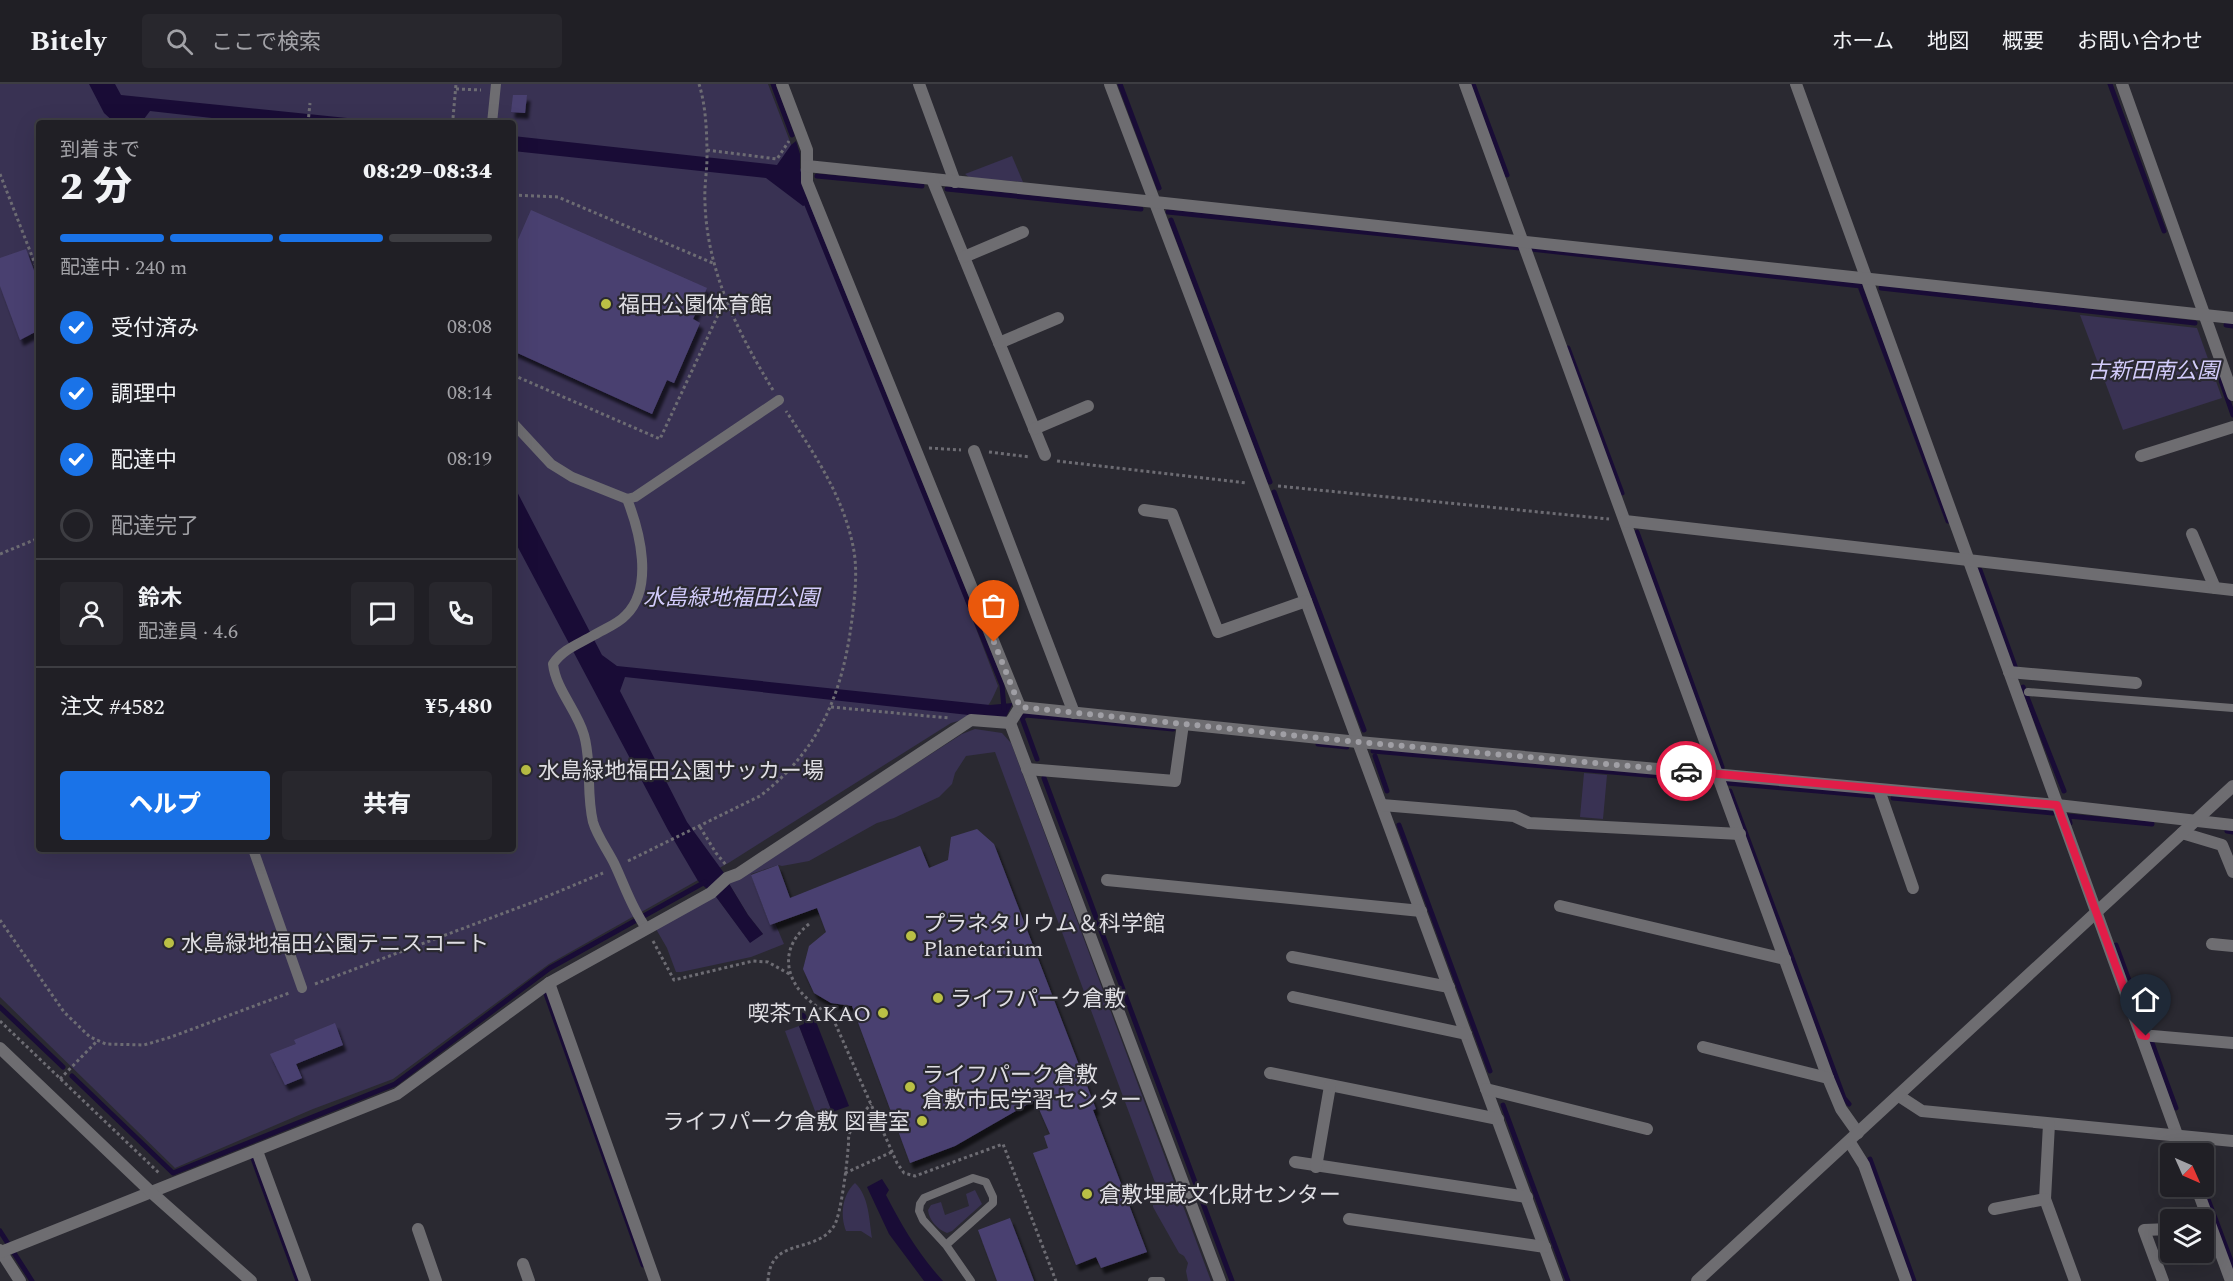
<!DOCTYPE html>
<html lang="ja">
<meta charset="utf-8">
<style>
body{margin:0;font-family:Spectral,"Noto Sans JP",serif;background:#28272d;color:#f1f3f6;height:100vh;display:flex;flex-direction:column;font-size:22px;white-space:nowrap}
*{box-sizing:border-box;margin:0}
p{font-size:20px;color:#a2a2a7}
.icon{flex:none;width:33px;height:33px;fill:none;stroke:currentColor;stroke-width:2;stroke-linecap:round;stroke-linejoin:round}
.map{position:relative;flex:1;overflow:hidden}
.drawer{position:absolute;left:36px;top:36px;width:480px;height:732px;display:flex;flex-direction:column;background:#201f25;border-radius:6px;box-shadow:0 6px 24px #0002,0 0 0 2px #3d3d42}
.drawer>*{flex:none}
.needle{width:39px;rotate:135deg}
.buttons{position:absolute;left:2160px;top:1059px;display:grid;gap:12px}
.buttons a{display:grid;place-items:center;width:54px;height:54px;border-radius:6px;background:#201f25;box-shadow:0 6px 24px #0002,0 0 0 2px #3d3d42;font-size:30px}
.pin{position:absolute;display:grid;place-items:center;width:51px;height:51px;color:#fff;margin:-62px -26px;border-radius:50% 50% 50% 0;rotate:-45deg;box-shadow:0 0 6px #0007}
.pin .icon{rotate:45deg}
.courier{position:absolute;display:grid;place-items:center;width:60px;height:60px;margin:-30px;border:4px solid #e11d48;border-radius:50%;background:#fff;color:#222;box-shadow:0 2px 8px #0007}
.summary em{font-style:normal;font-weight:800}
.summary div{display:flex;flex-direction:column-reverse}
.summary{display:flex;align-items:center;justify-content:space-between;height:102px;padding:0 24px}
h1{font-size:39px;font-weight:800;line-height:45px}
.bar{display:grid;grid-template-columns:repeat(4,1fr);gap:9px 6px;align-content:center;height:72px;padding:0 24px}
.bar i{height:8px;border-radius:4px;background:#3d3d42}
.bar .on{background:#1a73e8}
.bar p{grid-column:span 4}
.line{display:flex;align-items:center;gap:15px;padding:0 24px;border-top:2px solid #3d3d42}
.line div{flex:1}
.round{display:grid;place-items:center;flex:none;width:63px;height:63px;border-radius:6px;background:#28272d}
ol{padding:0 24px;list-style:none}
li{display:flex;align-items:center;gap:18px;height:66px}
li p{margin-inline-start:auto}
li .icon{padding:6px;border-radius:50%;background:#1a73e8;color:#fff;stroke-width:4}
li:last-child{color:#a2a2a7}
li i{width:33px;height:33px;border:3px solid #3d3d42;border-radius:50%}
.action{display:flex;gap:12px;margin-top:auto;padding:12px 24px}
.action a{flex:1;height:69px;border-radius:6px;background:#1a73e8;color:#fff;font-size:24px;font-weight:800;line-height:69px;text-align:center}
.action a+a{background:#28272d;color:#f1f3f6}
header{display:flex;align-items:center;gap:36px;box-sizing:border-box;height:84px;padding:0 30px;background:#201f25;border-bottom:2px solid #3d3d42}
header strong{font-size:28px}
nav{display:flex;gap:33px;margin-inline-start:auto;font-size:21px}
.search{width:420px;height:54px;background:#28272d;display:flex;align-items:center;gap:15px;box-sizing:border-box;padding:0 21px;border-radius:6px;color:#a2a2a7;font-size:22px}
.map>svg:first-child{display:block}
.green{fill:#393253;fill-rule:evenodd}
.water{fill:#190c36}
.lines{fill:none;stroke-linecap:round;stroke-linejoin:round}
.stream{stroke:#190c36;stroke-width:5}
.building{fill:#4a4170;filter:url(#shadow)}
.path{stroke:#6d6c73;stroke-width:3;stroke-dasharray:3 3;stroke-linecap:butt}
.service{stroke:#6e6d71;stroke-width:8}
.pedestrian{stroke:#6e6d71;stroke-width:10}
.minor{stroke:#6e6d71;stroke-width:12}
.tertiary{stroke:#6e6d71;stroke-width:12}
.done{stroke:#a09fa5;stroke-width:6;stroke-dasharray:0 10.8}
.route{stroke:#e11d48;stroke-width:8}
.poi-dot{fill:#bac045;stroke:#2a2931;stroke-width:2}
.labels{text-anchor:middle;stroke-width:4.5;stroke-linejoin:round;paint-order:stroke}
.poi-label{font-size:22px;fill:#dfdee3;stroke:#2a2931;text-anchor:start}
.park-label{font-size:22px;font-style:italic;fill:#d3ccfb;stroke:#2a2931}
</style>
<header>
<strong>Bitely</strong>
<div class="search"><svg class="icon" aria-label="search" viewBox="0 0 24 24"><circle cx="10" cy="10" r="6"/><path d="M15 15l6 6"/></svg>ここで検索</div>
<nav><a>ホーム</a><a>地図</a><a>概要</a><a>お問い合わせ</a></nav>
</header>
<div class="map">
<svg width="2233" height="1197" viewBox="0 0 2233 1197">
<defs>
<filter id="shadow"><feDropShadow dx="3.5" dy="6" stdDeviation="1.5" flood-color="#0009"/></filter>
</defs>
<rect width="100%" height="100%" fill="#2a2931"/>
<g class="green">
<path d="M0,0H768L998,602C986,631 981,631 951,639L730,778L549,880L393,995L313,1025L175,1084L0,913ZM39,39H513V765H39Z"/>
<path d="M1012,72L1023,98L970,94L965,90Z"/>
<path d="M2080,231L2197,244L2222,314L2123,346Z"/>
<path d="M975,645L1002,649L1011,659L1211,1197H1188L1186,1187L1188,1179L1184,1172L1179,1169L1153,1123V1118L1160,1112L995,668L966,672L955,689L952,700L939,713L894,734L877,739L809,777L782,782L778,781L751,790L770,841L775,839L784,860L751,873L681,888H676L667,864L656,845L714,810L750,858L763,850L748,831L728,798L746,789L962,650Z"/>
<path d="M1584,689L1607,691L1603,735L1580,733Z"/>
<path d="M799,942L832,1028L827,1030L833,1044L826,1046L821,1043L785,947Z"/>
<path d="M855,1099C869,1112 869,1135 872,1154L861,1147H846C840,1131 842,1111 855,1099Z"/>
<path d="M975,1106L982,1120L952,1147L947,1149C937,1145 929,1136 928,1126L931,1121L941,1118L945,1131L969,1122L966,1110Z"/>
</g>
<g class="water">
<path d="M89,0H115L121,11L396,39H257L150,27L144,35L149,39H115L104,29Z"/>
<path d="M513,52L777,81L791,61L796,57L800,70V86L813,118L803,122L766,94L513,67Z"/>
<path d="M513,400L602,571L617,582L990,621L1013,619L1005,635L625,593L620,607L687,738L724,789L707,805L698,797L668,746L513,454Z"/>
<path d="M728,798L748,831L763,850L750,859L714,810Z"/>
<path d="M815,935L849,1022L832,1028L799,942Z"/>
<path d="M882,1095L889,1106L886,1111C902,1142 919,1171 943,1197H924L889,1150L867,1103Z"/>
</g>
<g class="lines">
<g class="stream">
<path d="M773,0L792,51"/>
<path d="M1120,0L1159,104"/>
<path d="M1473,0L1507,91"/>
<path d="M2110,0L2164,147"/>
<path d="M817,92L922,102"/>
<path d="M947,105L1141,125"/>
<path d="M805,116L1002,601L1004,625"/>
<path d="M1168,128L1520,164"/>
<path d="M1171,136L1270,398"/>
<path d="M1531,165L1861,202"/>
<path d="M1881,204L2195,239"/>
<path d="M1861,205L1948,437"/>
<path d="M2226,241L2233,242"/>
<path d="M1568,264L1622,409"/>
<path d="M2216,282L2233,331"/>
<path d="M1274,408L1364,646"/>
<path d="M1637,448L1722,683"/>
<path d="M1980,486L2016,585"/>
<path d="M2023,603L2064,707"/>
<path d="M1318,660L1347,663"/>
<path d="M1373,667L1714,697"/>
<path d="M1375,672L1387,707"/>
<path d="M1037,675L1022,634L1026,631L1173,645"/>
<path d="M1044,694L1232,1197"/>
<path d="M1727,699L1874,712"/>
<path d="M1730,707L1844,1014L1849,1020"/>
<path d="M1893,714L2053,729"/>
<path d="M2070,739L2068,732L2152,740"/>
<path d="M1399,741L1490,987"/>
<path d="M2227,747L2233,748"/>
<path d="M2116,861L2176,1024"/>
<path d="M546,910L643,1181"/>
<path d="M0,923L63,983"/>
<path d="M803,931L809,944"/>
<path d="M72,992L173,1089L395,1000L550,884L705,798"/>
<path d="M1503,1021L1568,1197"/>
<path d="M251,1069L298,1197"/>
<path d="M1870,1075L1914,1197"/>
<path d="M2203,1102L2233,1182"/>
<path d="M0,1147L32,1197"/>
</g>
</g>
<g class="building">
<path d="M513,11H527L525,29L511,28Z"/>
<path d="M531,126L707,204L693,235L700,239L674,299L667,296L652,330L513,267V167Z"/>
<path d="M26,165L39,200V246L20,256L0,202V174Z"/>
<path d="M977,745L994,760L1096,1025L1093,1026L1147,1168L1101,1184L1096,1173L1076,1181L1033,1069L1048,1064L1044,1052L1050,1050L1035,1016L955,1062L910,1079L852,922L831,919L814,909L803,885L809,862L826,848L817,824L770,841L751,791L778,781L790,814L920,762L929,784L948,776L951,753Z"/>
<path d="M335,939L343,961L296,980L302,994L285,1001L270,970L296,960L294,956Z"/>
<path d="M1010,1134L1020,1160L1034,1197H997L978,1146Z"/>
</g>
<g class="lines">
<g class="path">
<path d="M699,0C706,22 707,50 707,73C707,88 704,103 705,119C707,187 738,249 773,306"/>
<path d="M456,5L481,6"/>
<path d="M453,34L456,0"/>
<path d="M308,39L310,19"/>
<path d="M707,66L777,75L789,57"/>
<path d="M0,90L39,190"/>
<path d="M513,111L558,113L715,180"/>
<path d="M513,291L660,355L725,216"/>
<path d="M929,364L961,366"/>
<path d="M989,368L1030,373"/>
<path d="M1057,377L1247,399"/>
<path d="M1278,402L1609,435"/>
<path d="M0,470L39,454"/>
<path d="M831,623L949,634"/>
<path d="M700,743L716,769L726,781"/>
<path d="M628,777L760,712C820,666 843,608 852,535C855,511 858,485 853,462C843,412 814,369 786,327"/>
<path d="M0,836L64,928L90,953L106,960L144,961L171,953L289,909"/>
<path d="M809,840C770,871 792,913 831,930L897,1079L904,1089L915,1092L1003,1060L1056,1197"/>
<path d="M653,857L674,896L753,877L768,878L791,891"/>
<path d="M315,900L536,817L603,789"/>
<path d="M0,937L159,1089"/>
<path d="M60,995L98,956"/>
<path d="M845,1089L892,1068"/>
<path d="M768,1197C770,1152 815,1171 834,1142C841,1131 847,1080 848,1065C849,1060 848,1055 849,1051C853,1039 863,1029 871,1020"/>
</g>
<g class="service">
<path d="M2028,608L2233,624"/>
<path d="M946,1161L993,1119V1113L986,1098L973,1094L924,1114L920,1120L919,1127L923,1136L946,1161L971,1197"/>
<path d="M1152,1197H1161"/>
</g>
<g class="pedestrian">
<path d="M492,39L496,0"/>
<path d="M513,339L551,380L572,393L627,415L635,413L779,316"/>
<path d="M627,415C640,448 654,503 626,531C618,540 604,545 594,551C579,560 563,565 553,580C556,606 577,626 584,651C592,679 586,709 593,738C597,752 607,765 614,779C625,802 631,823 646,844"/>
<path d="M253,765L302,904"/>
</g>
<g class="minor">
<path d="M782,0L807,66V98L1020,623L1010,639L1220,1197"/>
<path d="M919,0L955,98"/>
<path d="M1110,0L1306,517L1557,1197"/>
<path d="M1465,0L1828,994L1841,1025L1858,1049"/>
<path d="M1796,0L2184,1070"/>
<path d="M2122,0L2233,311"/>
<path d="M807,82L1155,118L2233,234"/>
<path d="M932,95L1045,371"/>
<path d="M964,173L1023,148"/>
<path d="M999,259L1058,234"/>
<path d="M1034,345L1088,322"/>
<path d="M974,367L1074,629"/>
<path d="M2141,372L2233,343"/>
<path d="M1144,426L1172,430L1218,548L1306,517"/>
<path d="M1625,437L2233,506"/>
<path d="M2192,450L2215,504"/>
<path d="M2009,588L2136,599"/>
<path d="M1020,623L1358,658L2057,721L2233,741"/>
<path d="M1027,685L1175,697L1183,640"/>
<path d="M1879,706L1913,804"/>
<path d="M1382,721L1514,732L1529,739L1740,750"/>
<path d="M2182,749L2222,761L2233,788"/>
<path d="M1107,796L1421,827"/>
<path d="M1560,822L1785,875"/>
<path d="M2212,860L2233,862"/>
<path d="M1292,873L1449,903"/>
<path d="M549,899L655,1197"/>
<path d="M1293,913L1466,950"/>
<path d="M2141,951L2233,959"/>
<path d="M1703,963L1828,994"/>
<path d="M1270,989L1498,1035"/>
<path d="M1486,1005L1647,1045"/>
<path d="M1899,1012L1922,1027L2233,1057"/>
<path d="M2049,1040L2045,1115L2075,1197"/>
<path d="M1849,1057L1864,1081L1906,1197"/>
<path d="M257,1067L305,1197"/>
<path d="M1295,1078L1527,1113"/>
<path d="M1316,1083L1330,1002"/>
<path d="M2196,1102L2231,1197"/>
<path d="M1994,1125L2045,1115"/>
<path d="M1349,1135L1545,1163"/>
<path d="M418,1145L436,1197"/>
<path d="M0,1166L20,1197"/>
<path d="M1,1168L397,1010L549,899L711,809L727,794L738,790L971,636L1010,639"/>
<path d="M523,1180L529,1197"/>
<path d="M2163,1197L2144,1146L2170,1145"/>
</g>
<g class="tertiary">
<path d="M0,964L152,1109L251,1197"/>
<path d="M1697,1197L2233,702"/>
</g>
</g>
<g class="lines">
<path class="done" d="M994,558L1020,623L1358,658L1686,687"/>
<path class="route" d="M1686,687L2057,721L2141,951L2146,952"/>
</g>
<g class="poi-dot">
<circle cx="606" cy="220" r="6"/>
<circle cx="526" cy="686" r="6"/>
<circle cx="911" cy="852" r="6"/>
<circle cx="169" cy="859" r="6"/>
<circle cx="938" cy="914" r="6"/>
<circle cx="883" cy="929" r="6"/>
<circle cx="910" cy="1003" r="6"/>
<circle cx="922" cy="1037" r="6"/>
<circle cx="1087" cy="1110" r="6"/>
</g>
<g class="labels">
<g class="poi-label">
<text x="618" y="228">福田公園体育館</text>
<text x="538" y="694">水島緑地福田公園サッカー場</text>
<text x="923" y="847">プラネタリウム＆科学館<tspan x="923" dy="25">Planetarium</tspan></text>
<text x="181" y="867">水島緑地福田公園テニスコート</text>
<text x="950" y="922">ライフパーク倉敷</text>
<text x="871" y="937" text-anchor="end">喫茶TAKAO</text>
<text x="922" y="998">ライフパーク倉敷<tspan x="922" dy="25">倉敷市民学習センター</tspan></text>
<text x="910" y="1045" text-anchor="end">ライフパーク倉敷 図書室</text>
<text x="1099" y="1118">倉敷埋蔵文化財センター</text>
</g>
<g class="park-label">
<text x="2153" y="294">古新田南公園</text>
<text x="731" y="521">水島緑地福田公園</text>
</g>
</g>
</svg>
<div class="buttons">
<a><svg class="needle" viewBox="-14 -14 28 28"><path d="M0-13l5 13h-10z" fill="#e53935"/><path d="M0 13l5-13h-10z" fill="#a2a2a7"/></svg></a>
<a><svg class="icon" aria-label="layers" viewBox="0 0 24 24"><path d="M12 4l9 5-9 5-9-5zM3 14l9 5 9-5"/></svg></a>
</div>
<div class="pin" style="left:994px;top:558px;background:#ea580c"><svg class="icon" aria-label="bag" viewBox="0 0 24 24"><path d="M5 8h14l-1 12H6zM9 8a3 3 0 0 1 6 0"/></svg></div>
<div class="pin" style="left:2146px;top:952px;background:#1f2937"><svg class="icon" aria-label="home" viewBox="0 0 24 24"><path d="M3 11l9-7 9 7M6 9v11h12V9"/></svg></div>
<div class="courier" style="left:1686px;top:687px"><svg class="icon" aria-label="car" viewBox="0 0 24 24"><path d="M5 17H2v-5l4-1 3-4h7l3 4 3 1v5h-3M9 17h6M6 11h13"/><circle cx="7" cy="17" r="2"/><circle cx="17" cy="17" r="2"/></svg></div>
<section class="drawer">
<div class="summary"><div><h1>2 分</h1><p>到着まで</p></div><em>08:29–08:34</em></div>
<div class="bar"><i class="on"></i><i class="on"></i><i class="on"></i><i></i><p>配達中 · 240 m</p></div>
<ol>
<li><svg class="icon" aria-label="check" viewBox="0 0 24 24"><path d="M5 12l5 5 9-10"/></svg>受付済み<p>08:08</p></li>
<li><svg class="icon" aria-label="check" viewBox="0 0 24 24"><path d="M5 12l5 5 9-10"/></svg>調理中<p>08:14</p></li>
<li><svg class="icon" aria-label="check" viewBox="0 0 24 24"><path d="M5 12l5 5 9-10"/></svg>配達中<p>08:19</p></li>
<li><i></i>配達完了</li>
</ol>
<div class="line" style="height:108px"><a class="round"><svg class="icon" aria-label="person" viewBox="0 0 24 24"><circle cx="12" cy="8" r="4"/><path d="M4 21q1-7 8-7t8 7"/></svg></a><div><b>鈴木</b><p>配達員 · 4.6</p></div><a class="round"><svg class="icon" aria-label="chat" viewBox="0 0 24 24"><path d="M4 5h16v11H9l-5 4z"/></svg></a><a class="round"><svg class="icon" aria-label="phone" viewBox="0 0 24 24"><path d="M5 4h4l2 5-3 2q2 4 5 5l2-3 5 2v4C11 20 4 13 5 4z"/></svg></a></div>
<div class="line" style="height:78px"><div>注文 #4582</div><b>¥5,480</b></div>
<div class="action"><a>ヘルプ</a><a>共有</a></div>
</section>
</div>
